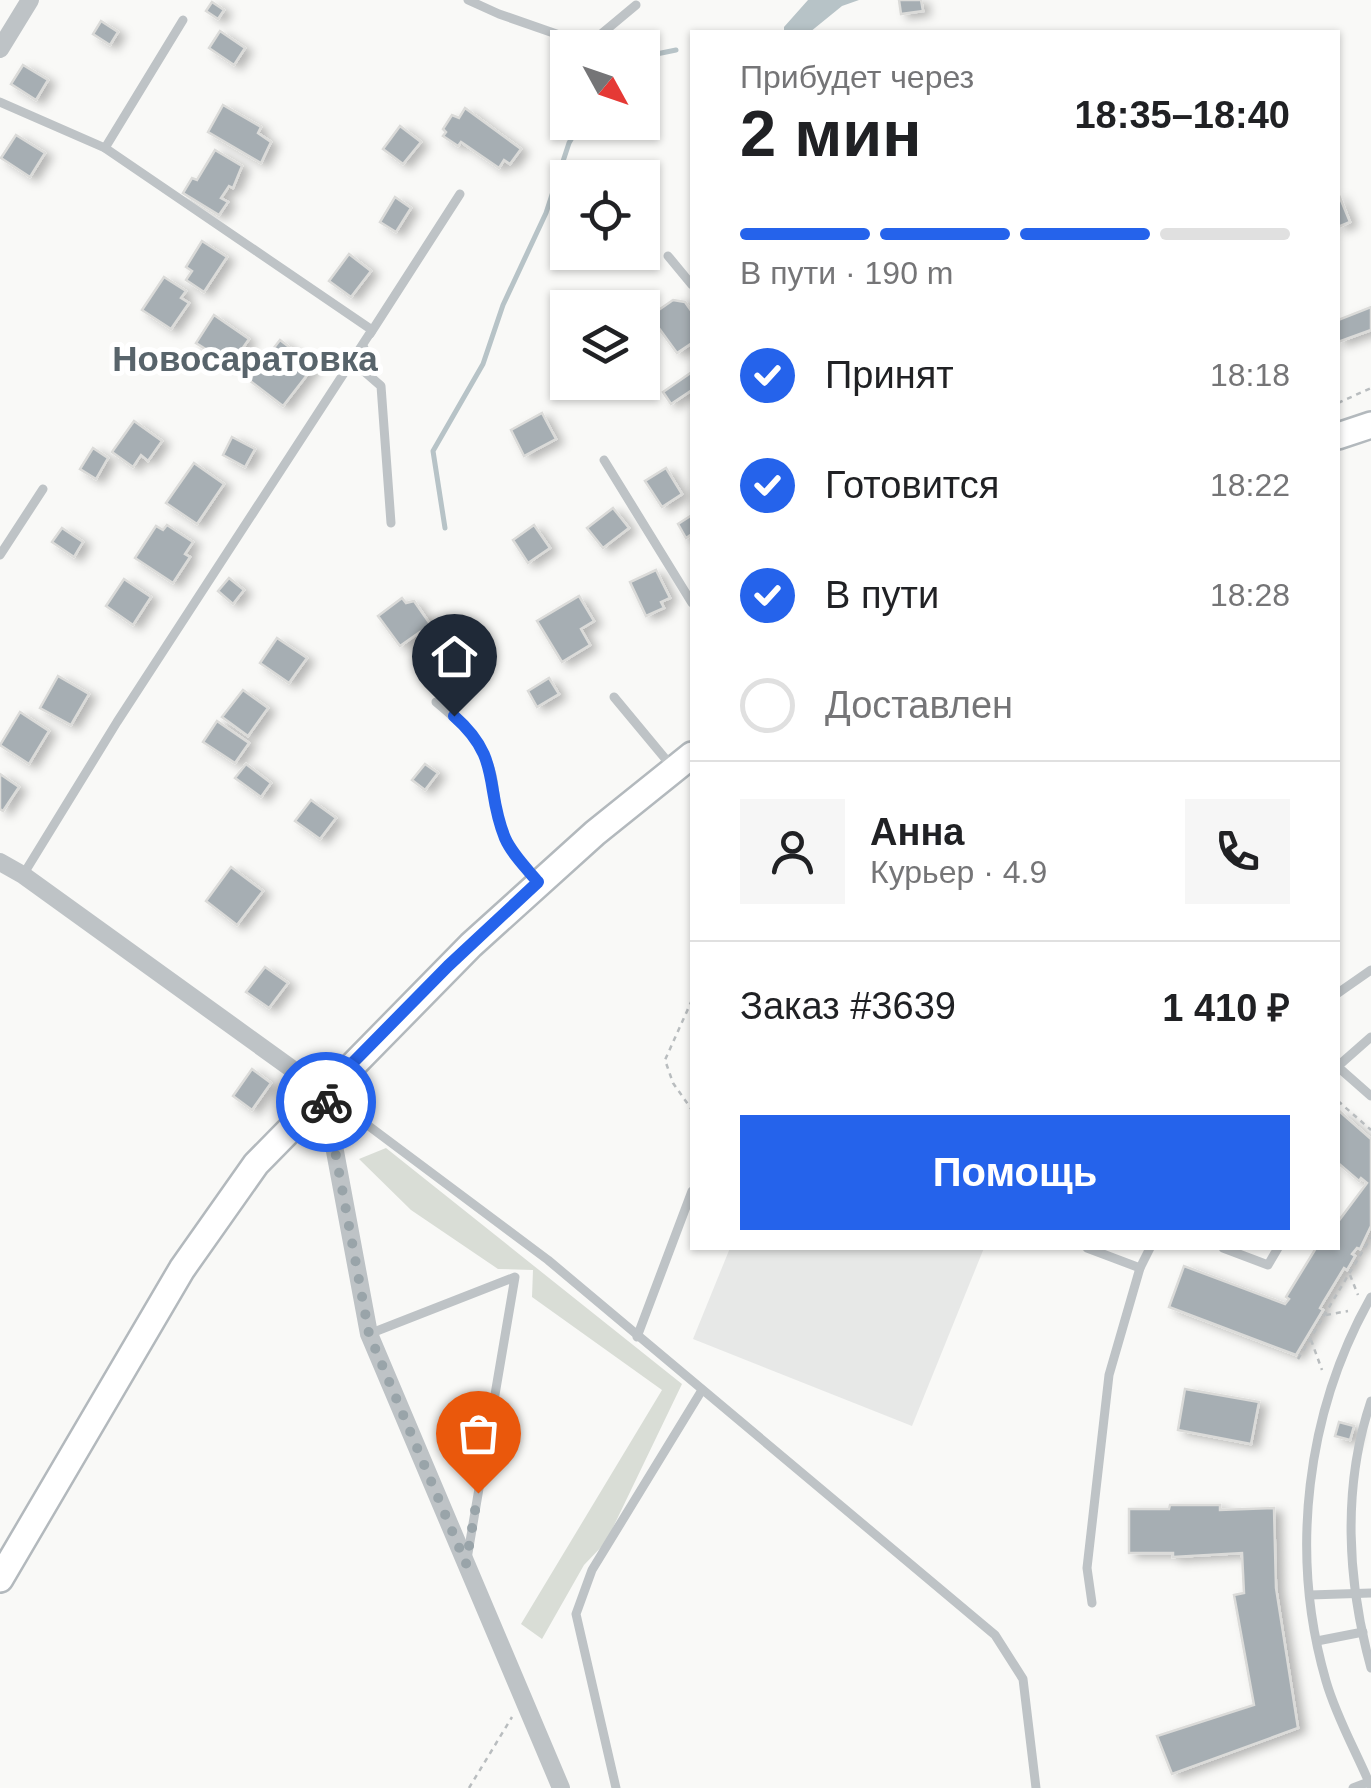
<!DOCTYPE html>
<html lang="ru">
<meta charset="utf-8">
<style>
body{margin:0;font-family:Helvetica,sans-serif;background:#f6f6f6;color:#202124;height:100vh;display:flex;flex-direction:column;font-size:38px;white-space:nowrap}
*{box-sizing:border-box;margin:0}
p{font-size:32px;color:#757577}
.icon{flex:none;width:55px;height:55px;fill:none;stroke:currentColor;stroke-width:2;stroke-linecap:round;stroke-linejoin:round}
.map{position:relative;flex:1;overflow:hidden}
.panel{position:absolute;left:690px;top:30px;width:650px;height:1220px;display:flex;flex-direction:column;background:#fff;border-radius:0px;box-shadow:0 2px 8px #0004}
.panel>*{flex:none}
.needle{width:65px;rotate:130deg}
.fabs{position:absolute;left:550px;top:30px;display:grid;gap:20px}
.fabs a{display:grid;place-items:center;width:110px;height:110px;border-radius:0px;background:#fff;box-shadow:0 2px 8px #0004;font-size:50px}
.pin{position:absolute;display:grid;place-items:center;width:85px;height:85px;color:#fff;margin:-102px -42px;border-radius:50% 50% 50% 0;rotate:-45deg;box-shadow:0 0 10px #0007}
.pin .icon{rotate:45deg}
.courier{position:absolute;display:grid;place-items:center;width:100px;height:100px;margin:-50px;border:8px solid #2563eb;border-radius:50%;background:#fff;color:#222;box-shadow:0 2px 12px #0007}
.overview em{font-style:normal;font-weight:600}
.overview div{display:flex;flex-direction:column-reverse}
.overview{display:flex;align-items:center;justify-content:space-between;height:170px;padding:0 50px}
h1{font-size:65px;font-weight:600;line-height:75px}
.bar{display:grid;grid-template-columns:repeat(4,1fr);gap:15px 10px;align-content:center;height:120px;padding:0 50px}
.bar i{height:12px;border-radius:8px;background:#e0e0e0}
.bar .active{background:#2563eb}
.bar p{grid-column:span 4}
.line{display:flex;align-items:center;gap:25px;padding:0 50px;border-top:2px solid #e0e0e0}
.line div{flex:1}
.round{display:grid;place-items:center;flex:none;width:105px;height:105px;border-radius:0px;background:#f6f6f6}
ol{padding:0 50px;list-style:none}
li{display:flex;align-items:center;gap:30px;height:110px}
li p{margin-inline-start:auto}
li .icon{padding:10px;border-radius:50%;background:#2563eb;color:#fff;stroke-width:4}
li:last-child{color:#757577}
li i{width:55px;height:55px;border:5px solid #e0e0e0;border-radius:50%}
.cta{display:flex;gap:20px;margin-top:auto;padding:20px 50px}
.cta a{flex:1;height:115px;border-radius:0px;background:#2563eb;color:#fff;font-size:40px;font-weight:600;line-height:115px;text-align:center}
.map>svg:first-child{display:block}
.built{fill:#e7e8e7}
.green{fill:#d9ddd6}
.water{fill:#b7c3c7}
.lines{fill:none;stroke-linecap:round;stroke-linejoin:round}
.stream{stroke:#b7c3c7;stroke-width:5}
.building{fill:#a6aeb3;stroke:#dbdbd9;stroke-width:2.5;filter:url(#shadow)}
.secondary-casing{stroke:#b3b9bd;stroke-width:30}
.path{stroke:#b9bdbf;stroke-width:2.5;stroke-dasharray:5 5;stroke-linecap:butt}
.lane{stroke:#bec3c6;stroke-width:9}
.street{stroke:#bec3c6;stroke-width:18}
.secondary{stroke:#fff;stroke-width:25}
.done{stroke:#99a4a9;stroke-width:10;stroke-dasharray:0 18}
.route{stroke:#2563eb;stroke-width:12}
.labels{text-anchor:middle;stroke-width:10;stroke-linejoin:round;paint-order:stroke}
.quarter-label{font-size:35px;font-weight:bold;fill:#58646b;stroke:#fff}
</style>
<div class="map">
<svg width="1371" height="1788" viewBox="0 0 1371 1788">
<defs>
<filter id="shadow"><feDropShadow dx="7" dy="4" stdDeviation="5" flood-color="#0004"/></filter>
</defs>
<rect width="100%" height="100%" fill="#f9f9f7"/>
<path class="built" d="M730,1248H984L912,1426L693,1339Z"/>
<path class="green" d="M386,1148L682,1384L606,1542L584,1565L542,1639L521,1624L662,1390L532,1297L533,1270L498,1269L411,1210L359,1159Z"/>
<path class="water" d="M808,0H859L842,6L810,32H784V27Z"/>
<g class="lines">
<g class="stream">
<path d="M642,57L676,50"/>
<path d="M445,528L433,451L483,364L503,305L546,213L569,143L581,122"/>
</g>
</g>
<g class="building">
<path d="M899,0H921L923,11L901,14Z"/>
<path d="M212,2L224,10L218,19L206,11Z"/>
<path d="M101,21L118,32L110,45L93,34Z"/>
<path d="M220,31L245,48L234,65L209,48Z"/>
<path d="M23,65L48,80L36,100L11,84Z"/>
<path d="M223,105L261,127L258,133L271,142L261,163L208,132Z"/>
<path d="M465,108L521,149L510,164L504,160L499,168L461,142L458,146L443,136L446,132L443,129L452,115L459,118Z"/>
<path d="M400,126L421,142L403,164L383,149Z"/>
<path d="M16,135L45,153L30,177L1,158Z"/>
<path d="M215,150L242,166L233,188L229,186L221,198L228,202L219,215L183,193L192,178L197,180Z"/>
<path d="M1338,193L1350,222L1338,227Z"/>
<path d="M395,197L411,208L396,232L380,222Z"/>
<path d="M202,241L227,257L204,292L186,280L192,271L186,267Z"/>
<path d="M349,254L371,271L351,297L329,281Z"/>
<path d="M164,277L186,291L181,298L189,303L171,329L142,310Z"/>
<path d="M673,300L685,302L692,312V343L677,353L650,316Z"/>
<path d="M1371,307V330L1338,342V320Z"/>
<path d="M214,315L249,339L231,365L196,343Z"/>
<path d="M280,340L314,366L283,406L249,380Z"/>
<path d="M692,372V390L671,404L663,392Z"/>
<path d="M542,413L556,439L524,456L511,430Z"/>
<path d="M134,421L162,441L148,461L141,455L133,467L112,452Z"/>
<path d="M232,437L255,449L245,467L223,455Z"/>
<path d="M93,448L108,458L96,479L80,469Z"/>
<path d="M194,463L224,484L197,524L166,503Z"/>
<path d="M666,468L682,494L662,507L645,481Z"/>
<path d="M613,508L629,528L603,548L587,528Z"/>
<path d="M692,515V534L686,538L678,524Z"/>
<path d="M167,525L193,542L185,554L190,557L173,583L135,558L156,526L163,530Z"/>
<path d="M534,525L550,548L528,563L513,540Z"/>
<path d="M62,528L83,542L74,557L52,542Z"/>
<path d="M656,570L670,598L661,602L664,608L646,616L630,582Z"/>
<path d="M229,578L244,590L233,604L218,591Z"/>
<path d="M124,579L151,597L133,625L106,606Z"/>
<path d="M579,596L594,621L581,629L590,645L562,662L537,621Z"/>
<path d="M402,598L406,603L414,601L435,631L425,639L420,632L400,646L378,616Z"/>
<path d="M277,638L307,658L289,683L260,663Z"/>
<path d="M58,676L89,694L71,725L40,708Z"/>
<path d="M549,678L559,694L537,707L528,691Z"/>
<path d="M243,690L268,708L248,736L222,717Z"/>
<path d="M20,712L49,731L29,764L0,745Z"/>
<path d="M217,721L249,743L235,763L203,742Z"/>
<path d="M246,764L271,783L261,797L235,778Z"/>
<path d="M425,764L438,773L425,790L412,780Z"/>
<path d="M0,774L19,787L3,811L0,809Z"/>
<path d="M311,800L336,818L320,839L295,821Z"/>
<path d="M231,867L263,891L237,925L206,901Z"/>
<path d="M265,967L288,983L269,1008L246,992Z"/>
<path d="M252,1069L271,1083L252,1110L233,1096Z"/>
<path d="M1338,1110L1371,1139V1226L1360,1249L1357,1248L1352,1254L1355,1256L1347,1270L1344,1268L1324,1301L1320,1308L1323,1310L1296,1355L1169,1307L1184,1266L1285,1304L1289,1299L1286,1297L1316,1248H1338V1217L1340,1219L1367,1183L1361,1178L1359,1181L1338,1163Z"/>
<path d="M1185,1389L1259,1402L1251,1444L1178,1430Z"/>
<path d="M1339,1422L1354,1426L1350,1440L1335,1436Z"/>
<path d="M1170,1505H1220V1510L1274,1508L1276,1588L1298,1728L1172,1774L1157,1736L1254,1705L1234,1595L1244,1593L1242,1553L1173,1557V1553H1129V1509H1169Z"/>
</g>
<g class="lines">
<defs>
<g id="secondary">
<path d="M1338,436L1371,425"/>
<path d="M0,1579L182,1269L256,1164L471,945L595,833L692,755"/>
</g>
</defs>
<use href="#secondary" class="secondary-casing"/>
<g class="path">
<path d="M1338,403L1371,388"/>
<path d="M692,1000L665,1060L673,1083L692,1110"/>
<path d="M1338,1101L1371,1130"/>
<path d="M1350,1275L1358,1295"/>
<path d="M1326,1315L1348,1311"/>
<path d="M1311,1340L1322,1370"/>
<path d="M1298,1359L1371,1237"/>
<path d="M469,1788L512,1717"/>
</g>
<g class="lane">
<path d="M468,0L499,14L588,45L636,5"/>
<path d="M0,102L105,148L372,330L117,722L23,875"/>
<path d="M105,148L183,20"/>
<path d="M668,256L692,285"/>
<path d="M370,334L460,194"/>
<path d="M364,348L358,366L381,386L391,523"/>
<path d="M604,460L692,603"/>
<path d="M0,555L43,489"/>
<path d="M614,697L673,768"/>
<path d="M436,702C460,722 484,742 492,775C497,798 495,822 507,843C515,857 527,868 537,880"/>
<path d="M1338,993L1371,970"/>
<path d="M1338,1066L1371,1037"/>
<path d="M1338,1067L1371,1096"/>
<path d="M326,1094L548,1260L995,1635L1023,1679L1036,1788"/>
<path d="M1087,1248L1140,1268L1109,1375L1087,1568L1092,1603"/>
<path d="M1223,1248L1268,1265L1278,1248"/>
<path d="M1140,1268L1150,1248"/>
<path d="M1371,1297C1306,1412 1289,1554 1326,1681C1337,1719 1356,1751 1371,1787"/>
<path d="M369,1334L515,1277L467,1559"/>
<path d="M637,1337L692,1191"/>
<path d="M1371,1401C1342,1487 1347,1581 1371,1668"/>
<path d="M1310,1595L1371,1593"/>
<path d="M1317,1641L1363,1632"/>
<path d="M616,1788L576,1614L592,1570L702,1390"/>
<path d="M1353,1788L1371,1781"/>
</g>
<g class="street">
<path d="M0,49L30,0"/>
<path d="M0,862L23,875L324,1092L369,1334L561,1788"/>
</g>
<use href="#secondary" class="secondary"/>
</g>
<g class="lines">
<path class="done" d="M326,1102L369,1334L466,1564L478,1493"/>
<path class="route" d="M326,1102L324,1092L448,966L538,882C527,869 512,854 505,838C484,787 503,759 454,716"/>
</g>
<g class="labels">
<g class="quarter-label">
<text x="245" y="371">Новосаратовка</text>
</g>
</g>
</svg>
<div class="fabs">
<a><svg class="needle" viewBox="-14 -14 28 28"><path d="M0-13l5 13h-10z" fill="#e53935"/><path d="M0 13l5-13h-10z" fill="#757577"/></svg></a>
<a><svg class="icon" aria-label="locate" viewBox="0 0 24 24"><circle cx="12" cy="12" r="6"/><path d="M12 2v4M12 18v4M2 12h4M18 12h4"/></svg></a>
<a><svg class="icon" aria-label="layers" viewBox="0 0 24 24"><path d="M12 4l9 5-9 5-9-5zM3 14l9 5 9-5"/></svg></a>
</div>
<div class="pin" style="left:478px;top:1493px;background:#ea580c"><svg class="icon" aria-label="bag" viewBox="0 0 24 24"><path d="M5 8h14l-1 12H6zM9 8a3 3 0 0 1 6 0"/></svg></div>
<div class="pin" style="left:454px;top:716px;background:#1f2937"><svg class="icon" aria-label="home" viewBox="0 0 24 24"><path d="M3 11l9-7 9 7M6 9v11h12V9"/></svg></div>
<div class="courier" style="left:326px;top:1102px"><svg class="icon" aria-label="bike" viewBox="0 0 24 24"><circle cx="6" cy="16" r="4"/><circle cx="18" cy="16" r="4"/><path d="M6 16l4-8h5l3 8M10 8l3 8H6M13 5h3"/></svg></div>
<section class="panel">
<div class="overview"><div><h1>2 мин</h1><p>Прибудет через</p></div><em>18:35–18:40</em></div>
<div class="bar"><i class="active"></i><i class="active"></i><i class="active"></i><i></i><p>В пути · 190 m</p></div>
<ol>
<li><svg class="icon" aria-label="check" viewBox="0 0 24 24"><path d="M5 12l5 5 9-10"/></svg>Принят<p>18:18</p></li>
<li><svg class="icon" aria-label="check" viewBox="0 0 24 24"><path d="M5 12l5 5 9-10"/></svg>Готовится<p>18:22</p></li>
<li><svg class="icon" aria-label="check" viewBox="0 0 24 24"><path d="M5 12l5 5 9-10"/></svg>В пути<p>18:28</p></li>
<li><i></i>Доставлен</li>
</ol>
<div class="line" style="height:180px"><a class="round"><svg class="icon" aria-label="person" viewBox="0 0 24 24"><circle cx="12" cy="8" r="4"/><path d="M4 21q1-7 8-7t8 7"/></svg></a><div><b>Анна</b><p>Курьер · 4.9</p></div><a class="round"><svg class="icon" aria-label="phone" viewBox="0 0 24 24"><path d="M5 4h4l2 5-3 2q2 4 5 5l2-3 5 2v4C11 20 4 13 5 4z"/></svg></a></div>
<div class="line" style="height:130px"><div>Заказ #3639</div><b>1 410 ₽</b></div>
<div class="cta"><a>Помощь</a></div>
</section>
</div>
